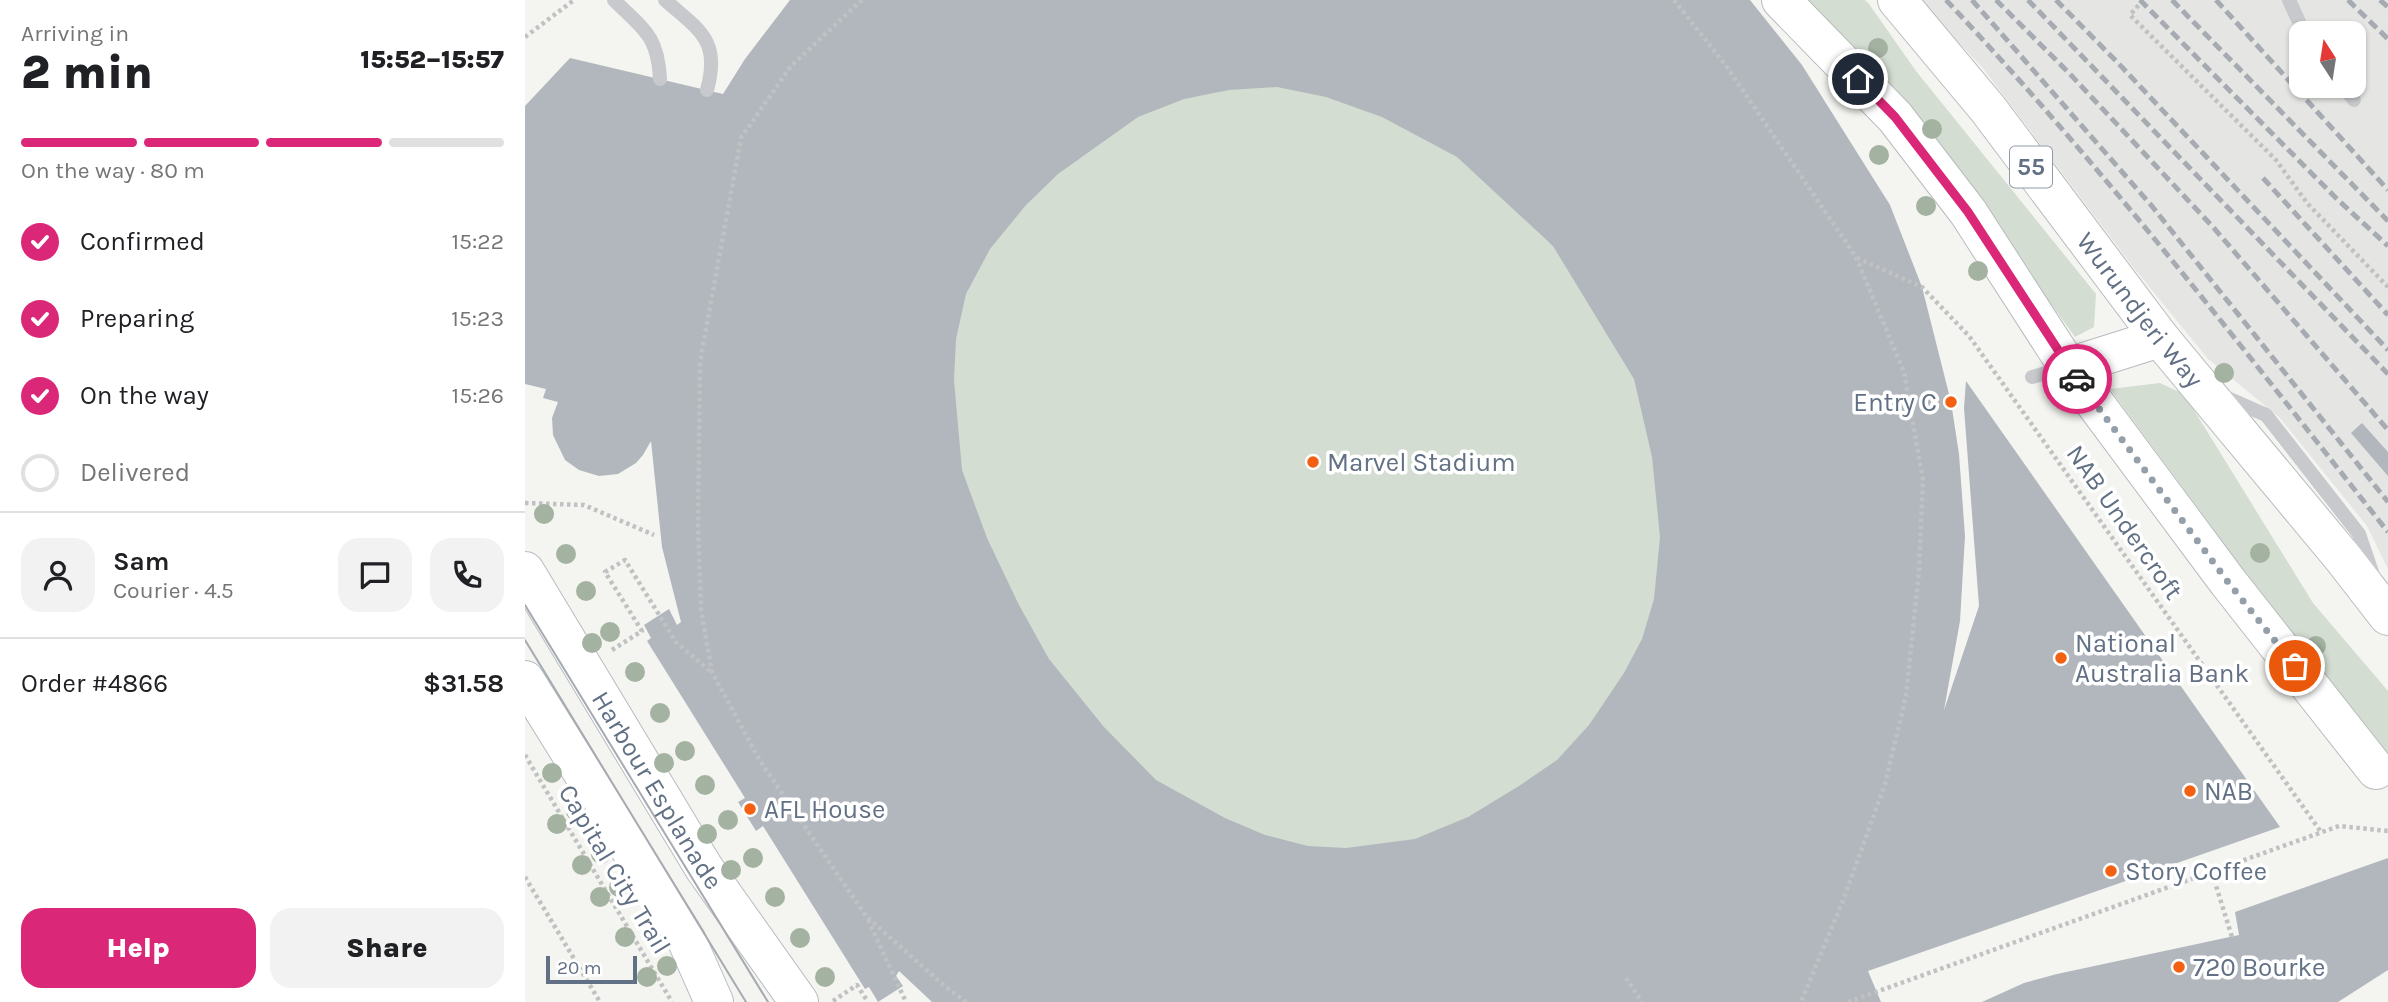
<!DOCTYPE html>
<meta charset="utf-8">
<style>
body{margin:0;font-family:Karla,sans-serif;background:#f2f2f2;color:#202124;height:100vh;display:flex;flex-direction:column;font-size:26px;white-space:nowrap}
*{box-sizing:border-box;margin:0}
p{font-size:23px;color:#757577}
.icon{flex:none;width:38px;height:38px;fill:none;stroke:currentColor;stroke-width:2;stroke-linecap:round;stroke-linejoin:round}
.map{position:relative;flex:1;overflow:hidden}
.drawer{display:flex;flex-direction:column;background:#fff;width:525px}
.drawer>*{flex:none}
.needle{width:46px;rotate:348deg}
.tools{position:absolute;left:1764px;top:21px;display:grid;gap:14px}
.tools a{display:grid;place-items:center;width:77px;height:77px;border-radius:14px;background:#fff;box-shadow:0 2px 5px #0004;font-size:35px}
.scale{position:absolute;left:21px;bottom:18px;width:91px;box-sizing:border-box;padding-left:7px;border:4px solid #617084;border-top:0;font-size:19px;line-height:24px;white-space:nowrap;color:#617084;-webkit-text-stroke:5px #fff;paint-order:stroke}
.pin{position:absolute;display:grid;place-items:center;width:60px;height:60px;color:#fff;margin:-30px;border:4px solid #fff;border-radius:50%;box-shadow:0 2px 7px #0007}
.courier{position:absolute;display:grid;place-items:center;width:70px;height:70px;margin:-35px;border:5px solid #db2777;border-radius:50%;background:#fff;color:#222;box-shadow:0 2px 9px #0007}
.overview em{font-style:normal;font-weight:800}
.overview div{display:flex;flex-direction:column-reverse}
.overview{display:flex;align-items:center;justify-content:space-between;height:119px;padding:0 21px}
h1{font-size:46px;font-weight:800;line-height:52px}
.bar{display:grid;grid-template-columns:repeat(4,1fr);gap:10px 7px;align-content:center;height:84px;padding:0 21px}
.bar i{height:9px;border-radius:5px;background:#e0e0e0}
.bar .current{background:#db2777}
.bar p{grid-column:span 4}
.line{display:flex;align-items:center;gap:18px;padding:0 21px;border-top:2px solid #e0e0e0}
.line div{flex:1}
.round{display:grid;place-items:center;flex:none;width:74px;height:74px;border-radius:21px;background:#f2f2f2}
ol{padding:0 21px;list-style:none}
li{display:flex;align-items:center;gap:21px;height:77px}
li p{margin-inline-start:auto}
li .icon{padding:7px;border-radius:50%;background:#db2777;color:#fff;stroke-width:4}
li:last-child{color:#757577}
li i{width:38px;height:38px;border:4px solid #e0e0e0;border-radius:50%}
.cta{display:flex;gap:14px;margin-top:auto;padding:14px 21px}
.cta a{flex:1;height:80px;border-radius:21px;background:#db2777;color:#fff;font-size:28px;font-weight:800;line-height:80px;text-align:center}
.cta a+a{background:#f2f2f2;color:#202124}
main{display:flex;flex:1;min-height:0}
.map>svg:first-child{display:block}
.built{fill:#e5e6e4;fill-rule:evenodd}
.green{fill:#d4ddd1}
.building{fill:#b1b7bd;fill-rule:evenodd}
.lines{fill:none;stroke-linecap:round;stroke-linejoin:round}
.secondary-casing{stroke:#b8bcc1;stroke-width:40}
.highway-casing{stroke:#b8bbbe;stroke-width:40}
.path{stroke:#c0c1c3;stroke-width:4.5;stroke-dasharray:3.5 3.5;stroke-linecap:butt}
.lane{stroke:#c7c9cd;stroke-width:14}
.secondary{stroke:#fff;stroke-width:38}
.highway{stroke:#fff;stroke-width:38}
.tram{stroke:#a6aab1;stroke-width:2}
.rail{stroke:#a6aab1;stroke-width:5;stroke-dasharray:10 5;stroke-linecap:butt}
.tree{fill:#a4b2a1}
.done{stroke:#949faa;stroke-width:7;stroke-dasharray:0 12.6}
.route{stroke:#db2777;stroke-width:9}
.poi-dot{fill:#f46011;stroke:#fff;stroke-width:2.5}
.labels{text-anchor:middle;stroke-width:7;stroke-linejoin:round;paint-order:stroke}
.shield{fill:#fff;stroke:#909ba9;stroke-width:2}
.shield-label{font-size:24px;font-weight:bold;fill:#617084}
.street-label{font-size:26px;fill:#617084;stroke:#fff}
.poi-label{font-size:26px;fill:#617084;stroke:#fff;text-anchor:start}
</style>
<main>
<section class="drawer">
<div class="overview"><div><h1>2 min</h1><p>Arriving in</p></div><em>15:52–15:57</em></div>
<div class="bar"><i class="current"></i><i class="current"></i><i class="current"></i><i></i><p>On the way · 80 m</p></div>
<ol>
<li><svg class="icon" aria-label="check" viewBox="0 0 24 24"><path d="M5 12l5 5 9-10"/></svg>Confirmed<p>15:22</p></li>
<li><svg class="icon" aria-label="check" viewBox="0 0 24 24"><path d="M5 12l5 5 9-10"/></svg>Preparing<p>15:23</p></li>
<li><svg class="icon" aria-label="check" viewBox="0 0 24 24"><path d="M5 12l5 5 9-10"/></svg>On the way<p>15:26</p></li>
<li><i></i>Delivered</li>
</ol>
<div class="line" style="height:126px"><a class="round"><svg class="icon" aria-label="person" viewBox="0 0 24 24"><circle cx="12" cy="8" r="4"/><path d="M4 21q1-7 8-7t8 7"/></svg></a><div><b>Sam</b><p>Courier · 4.5</p></div><a class="round"><svg class="icon" aria-label="chat" viewBox="0 0 24 24"><path d="M4 5h16v11H9l-5 4z"/></svg></a><a class="round"><svg class="icon" aria-label="phone" viewBox="0 0 24 24"><path d="M5 4h4l2 5-3 2q2 4 5 5l2-3 5 2v4C11 20 4 13 5 4z"/></svg></a></div>
<div class="line" style="height:91px"><div>Order #4866</div><b>$31.58</b></div>
<div class="cta"><a>Help</a><a>Share</a></div>
</section>
<div class="map">
<svg width="1863" height="1002" viewBox="0 0 1863 1002">
<rect width="100%" height="100%" fill="#f4f5f0"/>
<path class="built" d="M1393,0H1863V569L1842,526L1755,418L1683,359L1608,267L1457,67ZM1776,33H1829V86H1776Z"/>
<g class="green">
<path d="M1084,0L1324,828L498,1002L338,162Z"/>
<path d="M1282,0H1340L1344,4L1391,71L1571,294L1569,327L1550,337L1395,124Z"/>
<path d="M1635,383L1659,394L1788,603L1863,691V757L1720,572L1585,389Z"/>
</g>
<g class="building">
<path d="M265,0H1225L1277,65L1365,205L1397,287L1426,402L1434,454L1440,536L1435,621L1419,710L1454,606L1439,408L1441,381L1755,827L1343,971L1356,1002H407L374,971L371,976L378,986L353,1002L344,987L340,989L238,826L231,831L213,802L220,798L122,641L126,638L119,625L144,609L152,625L156,622L137,547L126,441L118,455L111,463L93,474L74,476L54,470L40,460L28,435L27,418L33,402L18,398L21,389L0,384V106L45,58L198,94L220,59ZM752,87L801,97L857,117L932,157L1028,246L1109,379L1127,457L1135,537L1129,599L1117,639L1099,673L1064,725L1032,760L994,786L943,817L890,839L821,848L783,846L740,835L700,818L631,780L579,727L524,659L494,605L462,538L437,470L429,380L431,339L441,294L465,249L501,205L533,174L613,117L659,99L704,90Z"/>
<path d="M1837,423L1863,452V476L1826,433Z"/>
<path d="M1863,858V970L1813,1002H1457L1499,983L1532,974L1714,935L1710,912Z"/>
</g>
<g class="lines">
<defs>
<g id="secondary">
<path id="s1" d="M0,571L179,868L274,1002"/>
<path d="M0,680L162,941L189,1002"/>
</g>
<g id="highway">
<path d="M1256,0L1370,117L1443,212L1543,367L1703,582L1851,770"/>
<path id="s2" d="M1372,0L1463,109L1635,338L1818,558L1863,616"/>
<path d="M1543,367L1635,338"/>
</g>
</defs>
<use href="#secondary" class="secondary-casing"/>
<use href="#highway" class="highway-casing"/>
<g class="path">
<path d="M337,0L266,66L216,138L175,362L173,525L176,610L187,672L235,761L341,916L416,983L441,1002"/>
<path d="M1149,0L1202,67L1331,257L1379,372L1398,480L1394,571L1381,696L1360,784L1319,898L1276,1002"/>
<path d="M1618,0L1605,15L1751,160L1782,203L1863,287"/>
<path d="M0,37L49,0"/>
<path d="M1332,258L1397,287L1444,336L1796,832"/>
<path d="M0,503L59,505L129,535"/>
<path d="M87,650L117,631L80,572L100,560L151,642L186,672"/>
<path d="M0,755L147,1002"/>
<path d="M1687,873L1707,937"/>
<path d="M0,877L75,1002"/>
<path d="M343,920L381,1002"/>
<path d="M1101,978L1117,1002"/>
<path d="M308,1001L332,985L343,1002"/>
<path d="M1323,1002L1814,826L1863,831"/>
</g>
<g class="lane">
<path d="M89,0C118,29 133,35 135,79"/>
<path d="M140,0C174,30 196,40 182,90"/>
<path d="M1764,0L1779,33"/>
<path d="M1818,86L1829,100"/>
<path d="M1507,377L1542,367"/>
<path d="M1700,397L1741,415L1834,534L1848,575"/>
</g>
<use href="#secondary" class="secondary"/>
<use href="#highway" class="highway"/>
<g class="tram">
<path d="M0,605L243,1002"/>
<path d="M0,640L221,1002"/>
</g>
<g class="rail">
<path d="M1421,0C1579,168 1720,351 1863,532"/>
<path d="M1447,0L1626,205L1863,502"/>
<path d="M1471,0L1544,73L1688,227L1863,430"/>
<path d="M1503,0L1863,374"/>
<path d="M1531,0L1594,64L1863,350"/>
<path d="M1615,0L1812,199L1863,246"/>
<path d="M1647,0L1863,221"/>
<path d="M1691,0L1863,190"/>
<path d="M1823,0L1863,39"/>
<path d="M1855,0L1863,7"/>
<path d="M1738,178L1863,315"/>
</g>
</g>
<g class="tree">
<circle cx="1353" cy="48" r="10"/>
<circle cx="1407" cy="129" r="10"/>
<circle cx="1354" cy="155" r="10"/>
<circle cx="1401" cy="206" r="10"/>
<circle cx="1453" cy="271" r="10"/>
<circle cx="1699" cy="373" r="10"/>
<circle cx="19" cy="514" r="10"/>
<circle cx="1735" cy="553" r="10"/>
<circle cx="41" cy="554" r="10"/>
<circle cx="61" cy="591" r="10"/>
<circle cx="85" cy="632" r="10"/>
<circle cx="67" cy="643" r="10"/>
<circle cx="1791" cy="646" r="10"/>
<circle cx="110" cy="672" r="10"/>
<circle cx="135" cy="713" r="10"/>
<circle cx="160" cy="751" r="10"/>
<circle cx="139" cy="763" r="10"/>
<circle cx="27" cy="773" r="10"/>
<circle cx="180" cy="785" r="10"/>
<circle cx="51" cy="811" r="10"/>
<circle cx="203" cy="820" r="10"/>
<circle cx="32" cy="824" r="10"/>
<circle cx="182" cy="834" r="10"/>
<circle cx="76" cy="854" r="10"/>
<circle cx="228" cy="858" r="10"/>
<circle cx="57" cy="865" r="10"/>
<circle cx="206" cy="870" r="10"/>
<circle cx="94" cy="887" r="10"/>
<circle cx="75" cy="897" r="10"/>
<circle cx="250" cy="897" r="10"/>
<circle cx="100" cy="937" r="10"/>
<circle cx="275" cy="938" r="10"/>
<circle cx="142" cy="966" r="10"/>
<circle cx="122" cy="977" r="10"/>
<circle cx="300" cy="977" r="10"/>
</g>
<g class="lines">
<path class="done" d="M1552,379L1703,582L1770,666"/>
<path class="route" d="M1333,79L1370,117L1443,212L1552,379"/>
</g>
<g class="poi-dot">
<circle cx="1426" cy="402" r="7"/>
<circle cx="788" cy="462" r="7"/>
<circle cx="1536" cy="658" r="7"/>
<circle cx="1665" cy="791" r="7"/>
<circle cx="225" cy="809" r="7"/>
<circle cx="1586" cy="871" r="7"/>
<circle cx="1654" cy="967" r="7"/>
</g>
<g class="labels">
<rect class="shield" x="1485" y="146.5" width="42" height="41" rx="5"/>
<g class="shield-label">
<text x="1506" y="175">55</text>
</g>
<g class="street-label">
<text dy="9" stroke="none"><textPath href="#s2" startOffset="394">Wurundjeri Way</textPath></text>
<text transform="translate(1600 522) rotate(55)" y="9">NAB Undercroft</text>
<text dy="9" stroke="none"><textPath href="#s1" startOffset="256">Harbour Esplanade</textPath></text>
<text transform="translate(90 869) rotate(59)" y="9">Capital City Trail</text>
</g>
<g class="poi-label">
<text x="1412" y="411" text-anchor="end">Entry C</text>
<text x="802" y="471">Marvel Stadium</text>
<text x="1550" y="652">National<tspan x="1550" dy="30">Australia Bank</tspan></text>
<text x="1679" y="800">NAB</text>
<text x="239" y="818">AFL House</text>
<text x="1600" y="880">Story Coffee</text>
<text x="1668" y="976">720 Bourke</text>
</g>
</g>
</svg>
<div class="tools">
<a><svg class="needle" viewBox="-14 -14 28 28"><path d="M0-13l5 13h-10z" fill="#e53935"/><path d="M0 13l5-13h-10z" fill="#757577"/></svg></a>
</div>
<div class="scale">20 m</div>
<div class="pin" style="left:1770px;top:666px;background:#ea580c"><svg class="icon" aria-label="bag" viewBox="0 0 24 24"><path d="M5 8h14l-1 12H6zM9 8a3 3 0 0 1 6 0"/></svg></div>
<div class="pin" style="left:1333px;top:79px;background:#1f2937"><svg class="icon" aria-label="home" viewBox="0 0 24 24"><path d="M3 11l9-7 9 7M6 9v11h12V9"/></svg></div>
<div class="courier" style="left:1552px;top:379px"><svg class="icon" aria-label="car" viewBox="0 0 24 24"><path d="M5 17H2v-5l4-1 3-4h7l3 4 3 1v5h-3M9 17h6M6 11h13"/><circle cx="7" cy="17" r="2"/><circle cx="17" cy="17" r="2"/></svg></div>
</div>
</main>
